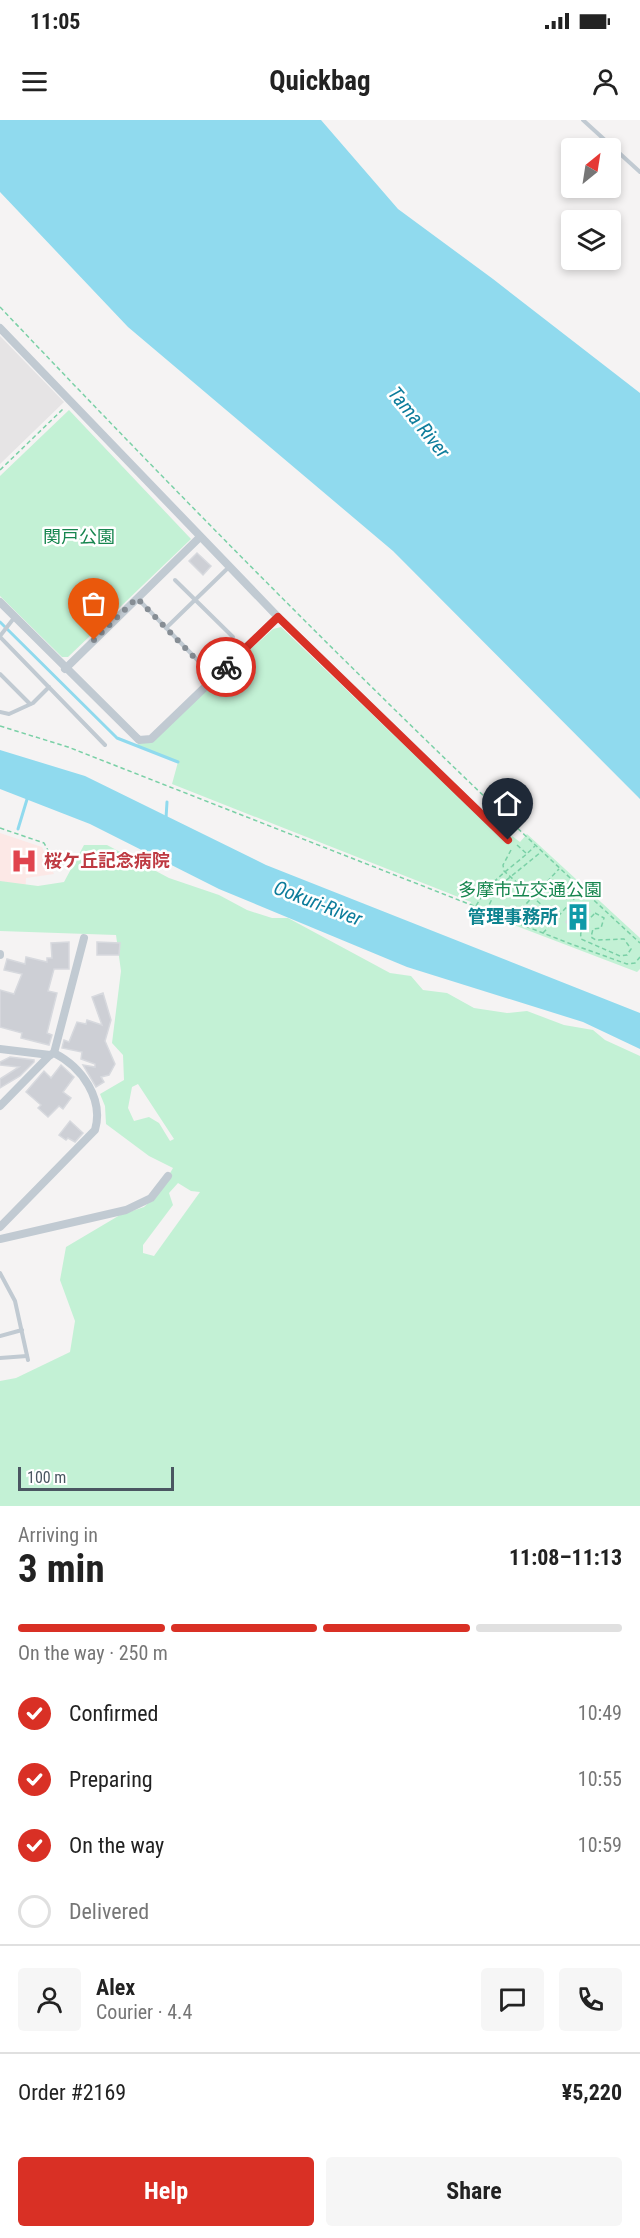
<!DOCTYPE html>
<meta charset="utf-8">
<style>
body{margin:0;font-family:"Roboto Condensed","Noto Sans JP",sans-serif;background:#f6f6f6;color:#222;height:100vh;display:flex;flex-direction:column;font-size:22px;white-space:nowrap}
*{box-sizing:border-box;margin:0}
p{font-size:20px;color:#767676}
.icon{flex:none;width:33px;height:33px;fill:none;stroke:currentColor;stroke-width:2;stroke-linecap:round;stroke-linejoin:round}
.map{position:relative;height:1386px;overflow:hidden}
.panel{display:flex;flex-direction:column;background:#fff;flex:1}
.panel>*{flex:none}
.needle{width:39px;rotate:30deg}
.buttons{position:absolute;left:561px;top:18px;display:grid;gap:12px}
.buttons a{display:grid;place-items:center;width:60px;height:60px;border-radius:6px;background:#fff;box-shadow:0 3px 9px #0003;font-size:30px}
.scale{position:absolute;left:18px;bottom:15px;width:156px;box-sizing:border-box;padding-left:6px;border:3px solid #4a5661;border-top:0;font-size:16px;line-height:21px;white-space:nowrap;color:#4a5661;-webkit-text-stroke:4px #fff;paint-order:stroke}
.pin{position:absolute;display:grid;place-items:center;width:51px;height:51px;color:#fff;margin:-62px -26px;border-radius:50% 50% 50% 0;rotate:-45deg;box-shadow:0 0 6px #0007}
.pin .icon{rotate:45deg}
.courier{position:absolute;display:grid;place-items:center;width:60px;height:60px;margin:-30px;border:4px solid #d93025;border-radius:50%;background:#fff;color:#222;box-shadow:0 2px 8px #0007}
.headline em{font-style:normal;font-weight:700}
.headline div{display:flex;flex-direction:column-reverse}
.headline{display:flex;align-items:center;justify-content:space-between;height:102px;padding:0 18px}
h1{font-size:39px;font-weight:700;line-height:45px}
.bar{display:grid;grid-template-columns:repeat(4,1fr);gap:9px 6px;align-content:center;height:72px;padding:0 18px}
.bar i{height:8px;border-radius:4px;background:#e0e0e0}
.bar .on{background:#d93025}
.bar p{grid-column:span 4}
.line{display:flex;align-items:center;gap:15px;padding:0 18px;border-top:2px solid #e0e0e0}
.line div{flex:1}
.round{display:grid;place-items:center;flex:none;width:63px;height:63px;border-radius:6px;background:#f6f6f6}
ol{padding:0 18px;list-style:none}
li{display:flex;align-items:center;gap:18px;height:66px}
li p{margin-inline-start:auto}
li .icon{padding:6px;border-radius:50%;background:#d93025;color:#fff;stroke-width:4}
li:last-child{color:#767676}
li i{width:33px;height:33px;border:3px solid #e0e0e0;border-radius:50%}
.primary-button{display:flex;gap:12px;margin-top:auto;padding:12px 18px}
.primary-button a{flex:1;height:69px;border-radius:6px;background:#d93025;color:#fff;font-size:24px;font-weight:700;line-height:69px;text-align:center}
.primary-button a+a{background:#f6f6f6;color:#222}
.status{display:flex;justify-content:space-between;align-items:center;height:42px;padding:0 30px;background:#fff;direction:ltr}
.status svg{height:16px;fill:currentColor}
header{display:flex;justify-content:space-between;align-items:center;height:78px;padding:0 18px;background:#fff;font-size:27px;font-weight:700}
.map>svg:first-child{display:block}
.education{fill:#e6e4e5}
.medical{fill:#fce8e6}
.green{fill:#c3f1d5;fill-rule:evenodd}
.water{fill:#90daee}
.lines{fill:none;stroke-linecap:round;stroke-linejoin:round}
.stream{stroke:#90daee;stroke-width:3}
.building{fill:#cdcfd5;stroke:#d7d9de;stroke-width:1.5}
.path{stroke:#7ad0a6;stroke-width:1.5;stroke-dasharray:4.5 3;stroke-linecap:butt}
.lane{stroke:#c1cad2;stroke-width:4}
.street{stroke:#c1cad2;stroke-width:8}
.done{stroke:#868d94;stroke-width:6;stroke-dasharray:0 10.8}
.route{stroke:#d93025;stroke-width:8}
.labels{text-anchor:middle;stroke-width:5;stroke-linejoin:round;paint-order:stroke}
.park-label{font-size:18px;fill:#17864f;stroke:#fff}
.health-label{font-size:18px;font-weight:bold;fill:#be3a42;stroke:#fff;text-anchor:start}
.culture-label{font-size:18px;font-weight:bold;fill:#0d838f;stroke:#fff;text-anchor:end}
.water-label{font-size:20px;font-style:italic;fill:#0c7c9b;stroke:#fff}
</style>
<div class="status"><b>11:05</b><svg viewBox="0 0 49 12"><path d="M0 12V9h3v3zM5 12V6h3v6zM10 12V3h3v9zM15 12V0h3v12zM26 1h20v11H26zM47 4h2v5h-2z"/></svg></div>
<header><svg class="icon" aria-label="menu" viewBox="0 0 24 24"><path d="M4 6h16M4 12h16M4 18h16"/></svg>Quickbag<svg class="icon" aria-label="person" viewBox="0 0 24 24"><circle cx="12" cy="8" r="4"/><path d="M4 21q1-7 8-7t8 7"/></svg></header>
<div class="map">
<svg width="640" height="1386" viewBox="0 0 640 1386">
<rect width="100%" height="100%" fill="#f5f3f3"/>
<path class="education" d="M0,216L64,282L0,344Z"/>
<path class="medical" d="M0,713L42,727L54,754L26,758L25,777L0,778Z"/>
<g class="green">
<path d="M69,290L191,419L68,537H62L0,476V356Z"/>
<path d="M281,507L506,723L512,716L520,722L527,714L640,818V849L637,852L469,788L471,782L172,664L178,642L137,626L139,620L151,619L273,509Z"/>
<path d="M84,725H107L169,758L219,775L247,790L272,798H288L390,853L411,856L423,870L447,873L474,888L507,893L527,891L564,905L593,910L605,920L640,936V1386H0V1261L16,1258L70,1232L75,1201L60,1160L66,1127L120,1095L144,1087L158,1074L173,1048L149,1036L106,1004L105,986L100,974L124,960L123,935L112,923L121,851L116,815L0,811V761L38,766L64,762ZM138,964L174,1019L170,1021L159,1003L149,997L134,1001L128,988L132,967ZM178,1063L191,1071L200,1072L154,1136L143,1133V1125L173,1085L169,1073Z"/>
</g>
<g class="water">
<path d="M0,0H321L398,89L493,159L640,273V679L393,431L128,207L0,72Z"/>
<path d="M0,630L85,656L266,745L640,893V929L583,902L407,847L219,769L90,704L0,669Z"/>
</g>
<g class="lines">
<g class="stream">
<path d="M0,502L117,618L178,642"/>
<path d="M166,698L167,682"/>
<path d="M18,709L28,676"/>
</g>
</g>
<g class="building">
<path d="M197,433L211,446L203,455L189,441Z"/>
<path d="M582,784L590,791L574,809L566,802Z"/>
<path d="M69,822V849H54L48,871L57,873L47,913L52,915L49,925L21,918L22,913L0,907V870L14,874L22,854L4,850L7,839L25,844L26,837L47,842V838H52L51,823Z"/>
<path d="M97,822L120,823L119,835H97Z"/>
<path d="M103,873L111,900L105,921L115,944L109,955L101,957L104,962L96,967L83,945L95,947V944L81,939L82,932L62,928L64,920L69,922L77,902L86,904L87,900L102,905L92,877Z"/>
<path d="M10,937L34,940V942L20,956L0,968V959L19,947L0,945V942Z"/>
<path d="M61,945L74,957L63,972L71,978L63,989L59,986L48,997L38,988L41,985L26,972L44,951L51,958Z"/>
<path d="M70,1001L83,1013L75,1022L68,1018L66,1020L59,1015Z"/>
</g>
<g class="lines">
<g class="path">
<path d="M0,187C207,406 418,618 640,823"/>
<path d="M0,350L63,289"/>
<path d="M0,606L68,627L571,824L627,844L635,843L640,837"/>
<path d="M0,708L44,723L54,741"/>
<path d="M517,725L527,734"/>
<path d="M511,730L503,745L504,751L556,798"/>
<path d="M476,786C493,756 512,749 535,726"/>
<path d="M486,791L498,767L541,732"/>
<path d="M595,793L604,798L601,808L593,809L591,817L596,820L624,819L631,829L627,835L620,836L581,819C579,807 587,802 595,793Z"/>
<path d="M511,800L559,749"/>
<path d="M543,813L582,770"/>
</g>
<g class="lane">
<path d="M583,0L640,52"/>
<path d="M175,460L233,517"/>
<path d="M138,479L214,557"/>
<path d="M166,508L229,447"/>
<path d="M0,516L14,498"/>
<path d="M0,517L105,625"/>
<path d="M0,554L30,584"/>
<path d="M0,592L9,594L33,583L49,567"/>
<path d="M0,1153L15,1181L28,1240"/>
<path d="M0,1216L22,1210"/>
<path d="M0,1238L27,1236"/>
</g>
<g class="street">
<path d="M0,208L278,497L508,720"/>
<path d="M0,482L139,620L151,619L278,497"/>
<path d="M65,549L200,417"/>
<path d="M0,835V834"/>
<path d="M0,929L50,935"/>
<path d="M54,933L84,818"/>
<path d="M0,986L50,935L54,933"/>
<path d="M0,1107L95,1010C104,979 82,947 54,933"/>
<path d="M0,1119L126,1090L151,1078L168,1056"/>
</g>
</g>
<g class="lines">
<path class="done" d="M94,520L137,478L214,558L226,547"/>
<path class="route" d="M226,547L278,497L508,720"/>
</g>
<defs>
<symbol id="hospital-bare" viewBox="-9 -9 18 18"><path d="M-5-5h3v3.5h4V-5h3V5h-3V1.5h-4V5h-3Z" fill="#e0444e" stroke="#fff" stroke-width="2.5" paint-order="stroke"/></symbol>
<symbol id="building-bare" viewBox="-9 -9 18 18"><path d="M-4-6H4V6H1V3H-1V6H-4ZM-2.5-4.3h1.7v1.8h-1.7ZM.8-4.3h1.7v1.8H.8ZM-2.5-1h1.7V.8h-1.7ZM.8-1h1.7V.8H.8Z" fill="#0f9aa8" stroke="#fff" stroke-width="2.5" paint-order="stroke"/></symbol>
</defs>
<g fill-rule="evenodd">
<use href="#hospital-bare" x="5" y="722" width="38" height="38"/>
<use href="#building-bare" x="559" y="778" width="38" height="38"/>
</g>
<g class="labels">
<g class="park-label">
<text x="79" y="423">関戸公園</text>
<text x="530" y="776">多摩市立交通公園</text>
</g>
<g class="health-label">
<text x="44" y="747">桜ケ丘記念病院</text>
</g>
<g class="culture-label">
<text x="558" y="803">管理事務所</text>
</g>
<g class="water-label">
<text transform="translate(419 302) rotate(51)" y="7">Tama River</text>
<text transform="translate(318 783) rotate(21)" y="7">Ookuri-River</text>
</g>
</g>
</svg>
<div class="buttons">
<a><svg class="needle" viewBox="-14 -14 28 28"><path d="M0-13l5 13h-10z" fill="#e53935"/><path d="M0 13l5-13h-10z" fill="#767676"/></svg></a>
<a><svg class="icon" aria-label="layers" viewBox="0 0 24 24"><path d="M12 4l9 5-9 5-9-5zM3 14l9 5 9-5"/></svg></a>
</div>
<div class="scale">100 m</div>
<div class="pin" style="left:94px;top:520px;background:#ea580c"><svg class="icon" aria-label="bag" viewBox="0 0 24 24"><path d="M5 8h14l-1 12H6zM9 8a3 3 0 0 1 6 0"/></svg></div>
<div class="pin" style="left:508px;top:720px;background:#1f2937"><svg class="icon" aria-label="home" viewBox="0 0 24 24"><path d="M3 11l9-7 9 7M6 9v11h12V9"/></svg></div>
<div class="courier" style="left:226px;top:547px"><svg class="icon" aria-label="bike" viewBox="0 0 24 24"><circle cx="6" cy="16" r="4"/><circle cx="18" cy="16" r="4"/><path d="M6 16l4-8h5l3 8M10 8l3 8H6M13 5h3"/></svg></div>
</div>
<section class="panel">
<div class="headline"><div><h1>3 min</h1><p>Arriving in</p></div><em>11:08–11:13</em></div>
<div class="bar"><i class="on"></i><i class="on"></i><i class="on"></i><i></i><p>On the way · 250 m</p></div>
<ol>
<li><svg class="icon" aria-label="check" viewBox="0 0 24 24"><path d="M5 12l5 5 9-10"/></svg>Confirmed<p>10:49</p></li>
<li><svg class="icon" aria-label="check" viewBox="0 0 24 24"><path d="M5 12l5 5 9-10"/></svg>Preparing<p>10:55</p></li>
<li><svg class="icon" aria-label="check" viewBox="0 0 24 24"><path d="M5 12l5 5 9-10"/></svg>On the way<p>10:59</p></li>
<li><i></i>Delivered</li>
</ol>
<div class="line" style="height:108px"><a class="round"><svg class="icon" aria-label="person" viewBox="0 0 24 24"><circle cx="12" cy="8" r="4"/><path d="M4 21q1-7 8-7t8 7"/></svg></a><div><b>Alex</b><p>Courier · 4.4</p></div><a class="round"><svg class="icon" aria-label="chat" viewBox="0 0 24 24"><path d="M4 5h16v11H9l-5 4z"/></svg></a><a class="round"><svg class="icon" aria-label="phone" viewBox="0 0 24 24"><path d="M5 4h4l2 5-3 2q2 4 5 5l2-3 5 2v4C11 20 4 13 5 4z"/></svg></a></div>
<div class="line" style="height:78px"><div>Order #2169</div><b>¥5,220</b></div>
<div class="primary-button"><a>Help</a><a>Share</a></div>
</section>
